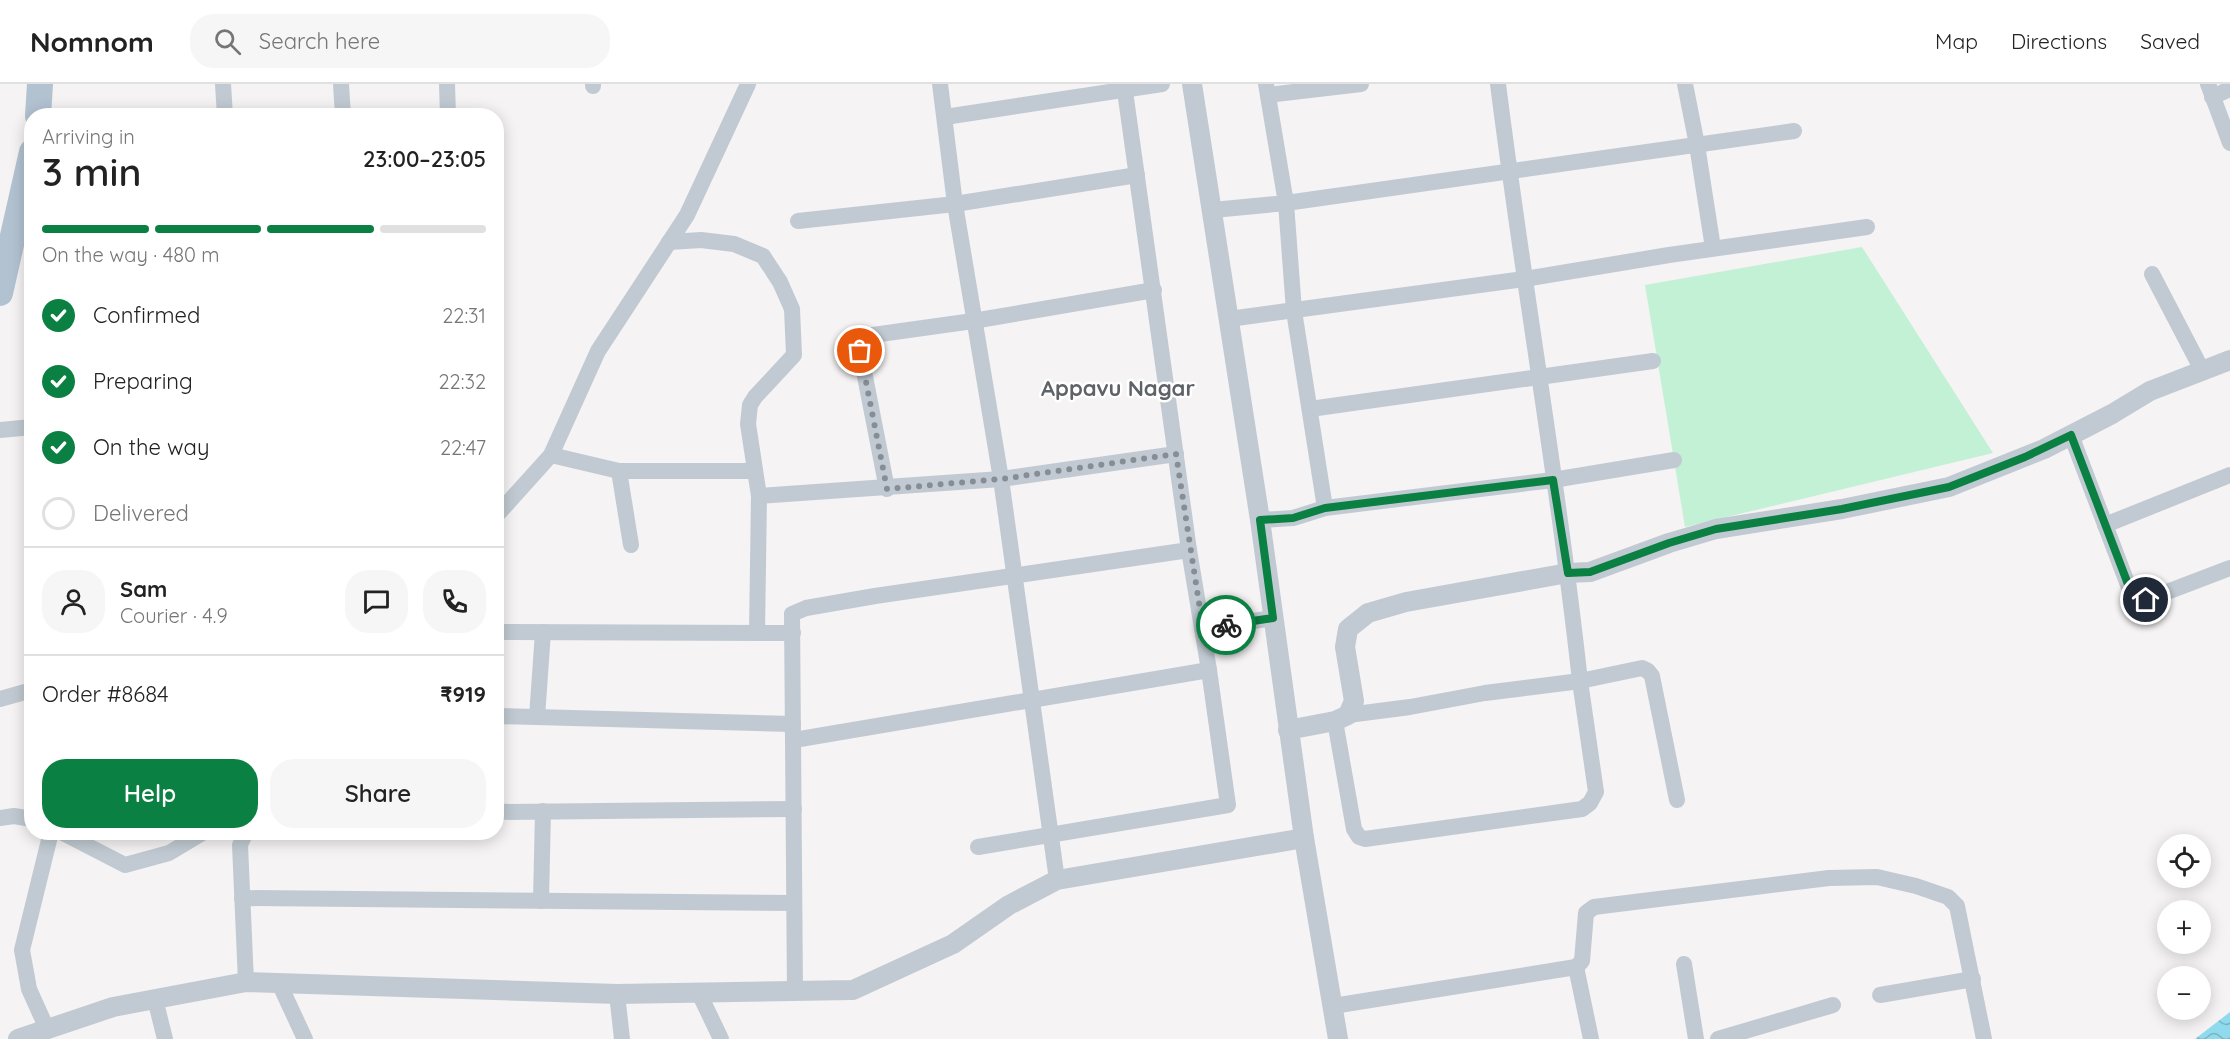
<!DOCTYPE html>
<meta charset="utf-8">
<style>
body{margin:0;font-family:Quicksand,sans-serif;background:#f6f6f6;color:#222;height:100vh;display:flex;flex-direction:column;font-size:22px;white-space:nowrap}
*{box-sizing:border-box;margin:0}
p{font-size:20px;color:#767676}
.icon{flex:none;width:33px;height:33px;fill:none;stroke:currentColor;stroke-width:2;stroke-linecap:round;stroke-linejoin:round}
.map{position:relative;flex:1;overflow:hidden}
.side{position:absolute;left:24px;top:24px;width:480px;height:732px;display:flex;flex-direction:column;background:#fff;border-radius:24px;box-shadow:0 3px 15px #0003}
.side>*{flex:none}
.fabs{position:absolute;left:2157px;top:750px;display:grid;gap:12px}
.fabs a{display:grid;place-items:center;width:54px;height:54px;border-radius:50%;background:#fff;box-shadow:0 3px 15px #0003;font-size:30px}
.pin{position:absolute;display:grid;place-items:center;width:51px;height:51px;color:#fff;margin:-26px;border:3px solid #fff;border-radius:50%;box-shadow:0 2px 6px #0007}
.courier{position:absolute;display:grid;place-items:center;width:60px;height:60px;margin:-30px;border:4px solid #0b8043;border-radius:50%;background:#fff;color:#222;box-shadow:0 2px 8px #0007}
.head em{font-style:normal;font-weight:600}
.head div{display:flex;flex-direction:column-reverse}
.head{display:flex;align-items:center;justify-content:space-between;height:102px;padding:0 18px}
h1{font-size:39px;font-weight:600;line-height:45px}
.bar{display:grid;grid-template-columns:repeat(4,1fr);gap:9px 6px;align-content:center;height:72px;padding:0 18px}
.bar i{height:8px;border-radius:4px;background:#e0e0e0}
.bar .selected{background:#0b8043}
.bar p{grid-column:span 4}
.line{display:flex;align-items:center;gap:15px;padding:0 18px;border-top:2px solid #e0e0e0}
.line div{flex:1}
.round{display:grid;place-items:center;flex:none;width:63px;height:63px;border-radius:24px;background:#f6f6f6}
ol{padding:0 18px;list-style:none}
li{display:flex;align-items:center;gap:18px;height:66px}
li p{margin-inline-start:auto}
li .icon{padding:6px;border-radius:50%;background:#0b8043;color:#fff;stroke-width:4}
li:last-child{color:#767676}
li i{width:33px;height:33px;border:3px solid #e0e0e0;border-radius:50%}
.cta{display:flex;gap:12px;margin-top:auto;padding:12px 18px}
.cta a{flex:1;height:69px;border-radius:24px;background:#0b8043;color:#fff;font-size:24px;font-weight:600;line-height:69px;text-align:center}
.cta a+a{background:#f6f6f6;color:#222}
header{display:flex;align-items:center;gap:36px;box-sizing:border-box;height:84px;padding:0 30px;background:#fff;border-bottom:2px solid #e0e0e0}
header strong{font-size:28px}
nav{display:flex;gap:33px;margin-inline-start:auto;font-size:21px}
.search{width:420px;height:54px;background:#f6f6f6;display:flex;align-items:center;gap:15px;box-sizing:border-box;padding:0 21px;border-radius:24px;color:#767676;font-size:22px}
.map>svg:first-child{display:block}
.green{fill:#c3f1d5}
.water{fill:url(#water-waves)}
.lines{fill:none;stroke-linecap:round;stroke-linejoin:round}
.minor{stroke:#c1cad2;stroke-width:16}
.tertiary{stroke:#c1cad2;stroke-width:20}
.primary{stroke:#b3c2d1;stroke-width:26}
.done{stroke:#868d94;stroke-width:6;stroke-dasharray:0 10.8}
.route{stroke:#0b8043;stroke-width:8}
.labels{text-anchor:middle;stroke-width:5;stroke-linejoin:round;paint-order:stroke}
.district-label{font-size:22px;font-weight:bold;fill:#5f6368;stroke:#fff}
</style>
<header>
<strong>Nomnom</strong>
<div class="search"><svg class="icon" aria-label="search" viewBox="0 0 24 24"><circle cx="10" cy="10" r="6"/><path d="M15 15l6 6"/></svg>Search here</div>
<nav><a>Map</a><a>Directions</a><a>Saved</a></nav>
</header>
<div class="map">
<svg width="2230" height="955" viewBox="0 0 2230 955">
<defs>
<pattern id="water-waves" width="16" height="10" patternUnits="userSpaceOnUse" patternTransform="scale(1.5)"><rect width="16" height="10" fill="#90daee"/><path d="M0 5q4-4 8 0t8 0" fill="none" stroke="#78b4c4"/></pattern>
</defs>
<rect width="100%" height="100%" fill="#f5f3f3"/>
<path class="green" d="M1862,163L1993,369L1685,443L1645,201Z"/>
<path class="water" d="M2230,928V955H2195Z"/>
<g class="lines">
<g class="minor">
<path d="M223,0L225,32"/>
<path d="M341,0L343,32"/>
<path d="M447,0L448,32"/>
<path d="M593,0V2"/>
<path d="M940,0L955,120L1001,395L1057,796"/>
<path d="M1685,0L1697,61L1713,164"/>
<path d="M2208,0L2230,59"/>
<path d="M1268,11L1361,0"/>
<path d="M2212,13L2230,5"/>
<path d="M945,33L1162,0"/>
<path d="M1213,126L1286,119L1266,0"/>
<path d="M798,137L955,120L1137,91"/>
<path d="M669,158L701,156L734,160L763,172L780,198L792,225L794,271L755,313L750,321L748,340L759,412L757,549"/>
<path d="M2152,190L2202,286"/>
<path d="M1229,235L1524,195L1669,171L1867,143"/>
<path d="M1310,325L1653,277"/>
<path d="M0,346L32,343"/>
<path d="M2071,351L2131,509L2138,516H2146L2230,484"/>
<path d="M551,371L619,387H755"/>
<path d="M619,387L631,461"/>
<path d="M887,405L860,267L864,257L873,251L973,237L1154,206"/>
<path d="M759,412L1001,395L1176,370"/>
<path d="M1325,424L1553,396L1674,376"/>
<path d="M496,432L551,371L598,267L687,131L748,0"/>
<path d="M1260,436L1293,434L1325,424L1294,227L1286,119L1794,47"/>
<path d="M2105,441L2230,391"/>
<path d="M1202,545L1273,534"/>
<path d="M496,548L793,549"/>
<path d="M0,615L32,606"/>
<path d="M1348,631L1410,623L1485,609L1580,597C1558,397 1523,199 1498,0"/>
<path d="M496,632L793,640"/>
<path d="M537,633L543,548"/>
<path d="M1335,637L1354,745L1359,753L1365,755L1582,725L1590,719L1596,708L1580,597L1642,584L1648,587L1652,592L1677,716"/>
<path d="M794,656L1209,586"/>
<path d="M496,728L794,725"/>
<path d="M0,734L14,732L32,735"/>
<path d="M61,748L125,781L169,769L204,748"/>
<path d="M246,748L240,761L246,898"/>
<path d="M978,763L1228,721L1209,586L1189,466L1124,0"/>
<path d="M242,814L794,819"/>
<path d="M541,817L543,727"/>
<path d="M1684,880L1696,955"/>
<path d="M1576,883L1591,955"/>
<path d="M279,899L305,955"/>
<path d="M795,907L792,530L806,524L875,512L1189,466"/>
<path d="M699,909L721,955"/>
<path d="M617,910L622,955"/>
<path d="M1880,911L1973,895"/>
<path d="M155,915L165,955"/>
<path d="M1333,922L1576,883L1582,877L1586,829L1594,823L1829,794L1877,793L1916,802L1948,813L1957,822L1984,955"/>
<path d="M47,945L29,905L22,866L51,748"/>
<path d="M1718,955L1833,921"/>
</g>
<g class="tertiary">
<path d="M1192,0L1260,436L1304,754L1338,955"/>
<path d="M1288,646L1335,637L1348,631L1354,617L1345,563L1348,545L1368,529L1406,518L1568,489L1590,488L1669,459L1716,445L1842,425L1949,403L2044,365L2112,330L2150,307L2230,276"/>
<path d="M18,955L113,923L246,898L617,910L853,906L953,860L1009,821L1057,796L1304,754"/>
</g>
<g class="primary">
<path d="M38,32L40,0"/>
<path d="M0,209L32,68"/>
</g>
</g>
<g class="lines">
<path class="done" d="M860,267L887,405L1001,395L1176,370L1203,545L1226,541"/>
<path class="route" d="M1226,541L1273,534L1260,436L1293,434L1325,424L1553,396L1568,489L1590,488L1669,459L1716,445L1842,425L1949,403L2025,373L2071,351L2131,508L2138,516H2146"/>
</g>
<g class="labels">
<g class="district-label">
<text x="1118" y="312">Appavu Nagar</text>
</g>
</g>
</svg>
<div class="fabs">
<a><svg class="icon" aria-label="locate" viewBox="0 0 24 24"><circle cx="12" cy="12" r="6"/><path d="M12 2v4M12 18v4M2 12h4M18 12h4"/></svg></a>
<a>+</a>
<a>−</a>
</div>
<div class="pin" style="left:860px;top:267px;background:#ea580c"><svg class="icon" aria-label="bag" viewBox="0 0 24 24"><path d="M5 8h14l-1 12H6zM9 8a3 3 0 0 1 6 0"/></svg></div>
<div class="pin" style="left:2146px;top:516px;background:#1f2937"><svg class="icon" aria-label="home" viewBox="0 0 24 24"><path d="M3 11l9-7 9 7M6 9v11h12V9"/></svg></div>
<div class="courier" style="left:1226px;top:541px"><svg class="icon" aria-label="bike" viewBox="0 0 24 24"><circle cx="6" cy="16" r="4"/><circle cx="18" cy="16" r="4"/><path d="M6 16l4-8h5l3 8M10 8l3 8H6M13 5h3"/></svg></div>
<section class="side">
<div class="head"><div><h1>3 min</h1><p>Arriving in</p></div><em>23:00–23:05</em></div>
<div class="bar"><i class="selected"></i><i class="selected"></i><i class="selected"></i><i></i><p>On the way · 480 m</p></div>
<ol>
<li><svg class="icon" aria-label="check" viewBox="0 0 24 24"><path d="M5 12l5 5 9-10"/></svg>Confirmed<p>22:31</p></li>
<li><svg class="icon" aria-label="check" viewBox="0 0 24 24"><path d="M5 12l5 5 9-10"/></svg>Preparing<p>22:32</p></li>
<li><svg class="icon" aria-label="check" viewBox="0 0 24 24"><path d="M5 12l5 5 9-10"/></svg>On the way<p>22:47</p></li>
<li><i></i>Delivered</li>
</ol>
<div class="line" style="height:108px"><a class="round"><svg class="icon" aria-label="person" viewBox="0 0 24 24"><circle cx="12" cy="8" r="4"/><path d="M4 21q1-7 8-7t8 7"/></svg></a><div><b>Sam</b><p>Courier · 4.9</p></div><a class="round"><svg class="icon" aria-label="chat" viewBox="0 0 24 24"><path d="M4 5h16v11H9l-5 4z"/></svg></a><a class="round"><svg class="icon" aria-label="phone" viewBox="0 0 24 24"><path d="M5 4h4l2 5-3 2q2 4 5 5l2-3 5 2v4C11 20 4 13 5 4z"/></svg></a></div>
<div class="line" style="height:78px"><div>Order #8684</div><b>₹919</b></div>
<div class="cta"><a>Help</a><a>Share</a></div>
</section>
</div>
